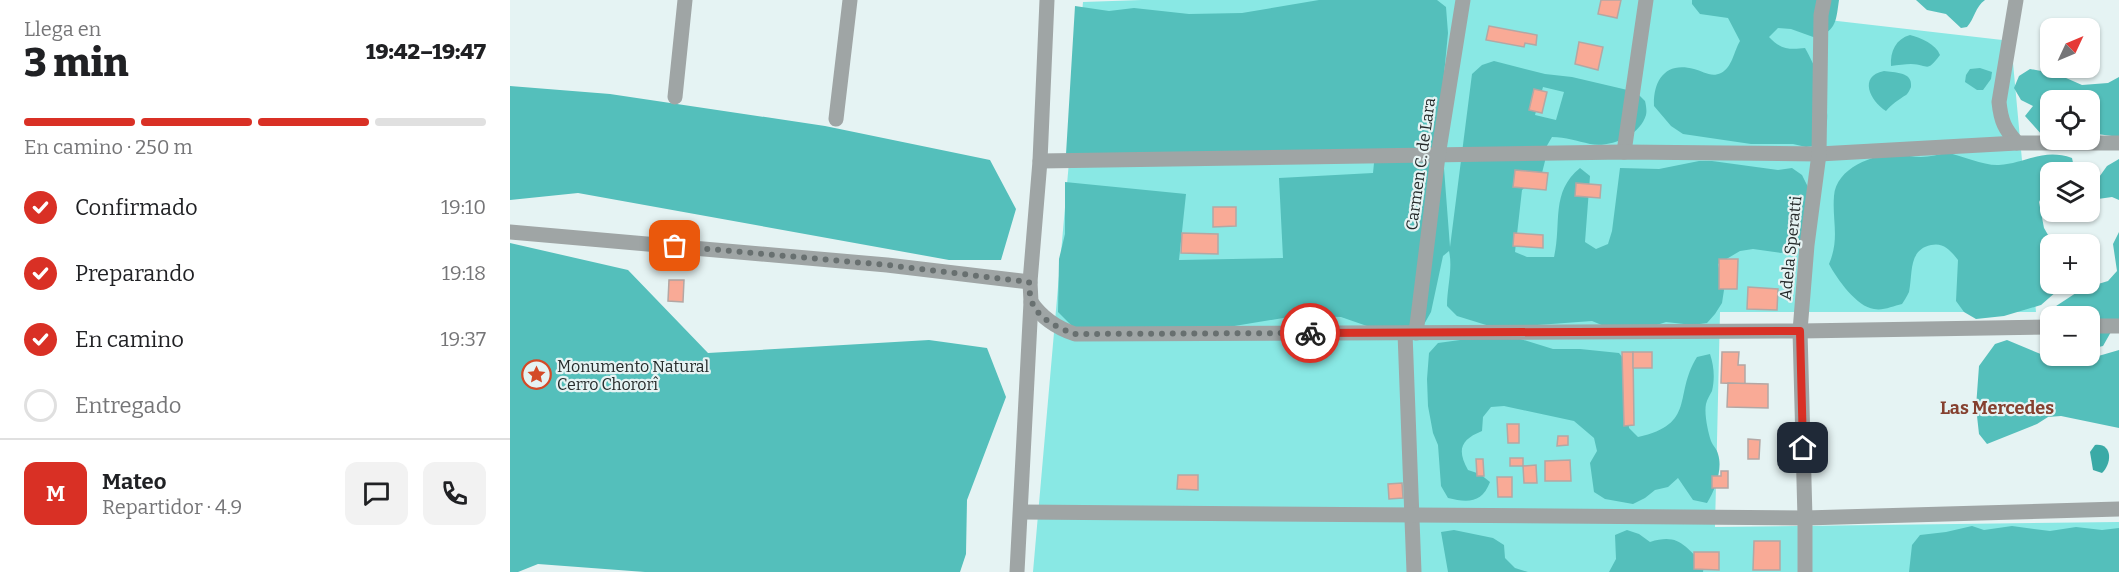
<!DOCTYPE html>
<html lang="es">
<meta charset="utf-8">
<style>
body{margin:0;font-family:Bitter,serif;background:#f2f2f2;color:#202124;height:100vh;display:flex;flex-direction:column;font-size:22px;white-space:nowrap}
*{box-sizing:border-box;margin:0}
p{font-size:20px;color:#757577}
.icon{flex:none;width:33px;height:33px;fill:none;stroke:currentColor;stroke-width:2;stroke-linecap:round;stroke-linejoin:round}
.map{position:relative;flex:1;overflow:hidden}
.panel{display:flex;flex-direction:column;background:#fff;width:510px}
.panel>*{flex:none}
.needle{width:39px;rotate:46deg}
.controls{position:absolute;left:1530px;top:18px;display:grid;gap:12px}
.controls a{display:grid;place-items:center;width:60px;height:60px;border-radius:12px;background:#fff;box-shadow:0 2px 4px #0004;font-size:30px}
.pin{position:absolute;display:grid;place-items:center;width:51px;height:51px;color:#fff;margin:-26px;border-radius:12px;box-shadow:0 3px 9px #0006}
.courier{position:absolute;display:grid;place-items:center;width:60px;height:60px;margin:-30px;border:4px solid #d93025;border-radius:50%;background:#fff;color:#222;box-shadow:0 2px 8px #0007}
.head em{font-style:normal;font-weight:800}
.head div{display:flex;flex-direction:column-reverse}
.head{display:flex;align-items:center;justify-content:space-between;height:102px;padding:0 24px}
h1{font-size:39px;font-weight:800;line-height:45px}
.bar{display:grid;grid-template-columns:repeat(4,1fr);gap:9px 6px;align-content:center;height:72px;padding:0 24px}
.bar i{height:8px;border-radius:4px;background:#e0e0e0}
.bar .current{background:#d93025}
.bar p{grid-column:span 4}
.line{display:flex;align-items:center;gap:15px;padding:0 24px;border-top:2px solid #e0e0e0}
.line div{flex:1}
.round{display:grid;place-items:center;flex:none;width:63px;height:63px;border-radius:12px;background:#f2f2f2}
ol{padding:0 24px;list-style:none}
li{display:flex;align-items:center;gap:18px;height:66px}
li p{margin-inline-start:auto}
li .icon{padding:6px;border-radius:50%;background:#d93025;color:#fff;stroke-width:4}
li:last-child{color:#757577}
li i{width:33px;height:33px;border:3px solid #e0e0e0;border-radius:50%}
main{display:flex;flex:1;min-height:0}
.map>svg:first-child{display:block}
.green{fill:#89e8e4}
.forest{fill:#54bfbb;fill-rule:evenodd}
.water{fill:#3baaa6}
.building{fill:#f9aa96;stroke:#b3a7a4;stroke-width:1.5}
.lines{fill:none;stroke-linecap:round;stroke-linejoin:round}
.minor{stroke:#9fa5a5;stroke-width:15}
.done{stroke:#687070;stroke-width:6;stroke-dasharray:0 10.8}
.route{stroke:#d93025;stroke-width:8}
.labels{text-anchor:middle;stroke-width:4.5;stroke-linejoin:round;paint-order:stroke}
.street-label{font-size:16px;fill:#252a2a;stroke:#e5f3f3}
.poi-label{font-size:16px;fill:#252a2a;stroke:#e5f3f3;text-anchor:start}
.neighbourhood-label{font-size:18px;font-weight:bold;fill:#85402f;stroke:#e5f3f3}
</style>
<main>
<section class="panel">
<div class="head"><div><h1>3 min</h1><p>Llega en</p></div><em>19:42–19:47</em></div>
<div class="bar"><i class="current"></i><i class="current"></i><i class="current"></i><i></i><p>En camino · 250 m</p></div>
<ol>
<li><svg class="icon" aria-label="check" viewBox="0 0 24 24"><path d="M5 12l5 5 9-10"/></svg>Confirmado<p>19:10</p></li>
<li><svg class="icon" aria-label="check" viewBox="0 0 24 24"><path d="M5 12l5 5 9-10"/></svg>Preparando<p>19:18</p></li>
<li><svg class="icon" aria-label="check" viewBox="0 0 24 24"><path d="M5 12l5 5 9-10"/></svg>En camino<p>19:37</p></li>
<li><i></i>Entregado</li>
</ol>
<div class="line" style="height:108px"><b class="round" style="background:#d93025;color:#fff">M</b><div><b>Mateo</b><p>Repartidor · 4.9</p></div><a class="round"><svg class="icon" aria-label="chat" viewBox="0 0 24 24"><path d="M4 5h16v11H9l-5 4z"/></svg></a><a class="round"><svg class="icon" aria-label="phone" viewBox="0 0 24 24"><path d="M5 4h4l2 5-3 2q2 4 5 5l2-3 5 2v4C11 20 4 13 5 4z"/></svg></a></div>
</section>
<div class="map">
<svg width="1609" height="572" viewBox="0 0 1609 572">
<rect width="100%" height="100%" fill="#e5f3f3"/>
<path class="green" d="M632,0H1313L1310,19L1501,41L1526,312H1210L1205,527L1609,522V572H523L573,2Z"/>
<g class="forest">
<path d="M809,0H927L936,7L938,33L930,116L940,247L962,74L972,65L984,61L1035,74L1062,77L1126,92L1135,101C1136,105 1137,111 1136,115C1130,136 1100,148 1080,144C1067,141 1056,137 1042,137L1035,149V161L1032,173L1012,190L1005,252L1017,257H1044C1052,224 1040,192 1070,168L1080,176L1075,242L1086,249L1098,244L1102,231L1110,168L1149,169L1189,161H1202L1268,170L1282,168L1292,175L1298,187L1293,240L1284,249L1271,253L1243,249L1230,251L1208,264L1214,290L1212,303L1205,314L1197,323L1183,325L1156,322L1144,326L1106,331L1082,321L986,328L947,316L937,306C937,287 943,269 939,251L933,256L921,312L908,335L857,326L831,317L804,316L779,317L646,339L566,330L548,312L549,259L555,234V182L676,194L669,260L773,258L769,178L863,173L865,153L556,154L565,6L599,11L624,8L679,14L732,13ZM1033,87L1054,92L1046,120L1025,115Z"/>
<path d="M1182,0H1329C1326,20 1327,30 1306,38L1281,29L1268,28L1259,37C1270,49 1279,50 1295,48C1310,75 1328,117 1309,145L1296,147L1283,144H1241L1173,134L1161,126L1144,106C1143,81 1155,61 1184,69C1193,71 1201,78 1211,73C1222,68 1224,51 1230,41L1218,18L1190,14L1182,4Z"/>
<path d="M1406,0H1475C1465,7 1465,18 1457,27L1451,28L1436,14L1417,10Z"/>
<path d="M1400,35C1411,38 1426,44 1430,55C1416,73 1420,65 1401,64C1395,64 1388,65 1381,66C1380,51 1386,39 1400,35Z"/>
<path d="M1470,68L1482,72L1481,79L1473,90H1467L1455,82L1456,75L1460,69Z"/>
<path d="M1520,69L1547,74L1572,85L1598,83L1609,77V137L1580,133V100H1540V139L1532,135L1515,116L1523,106L1511,100L1504,88L1509,76Z"/>
<path d="M1374,71C1384,73 1403,71 1401,87C1400,89 1398,94 1396,95C1388,100 1382,104 1376,111C1360,101 1348,76 1374,71Z"/>
<path d="M0,86L100,94L315,126L480,160L506,209L491,260H439L68,193L0,200Z"/>
<path d="M1438,153C1452,156 1475,166 1489,165C1516,163 1533,148 1562,158L1565,172H1540V190H1535L1529,202L1534,228L1541,240L1549,244H1540V284H1555L1531,305L1494,316L1466,319L1454,312L1446,301L1448,260C1441,251 1434,242 1421,245C1398,250 1403,273 1399,292C1397,296 1394,301 1392,304C1383,306 1373,311 1364,309C1347,307 1327,279 1319,264C1330,238 1322,221 1324,196C1326,168 1363,154 1388,154C1396,155 1403,157 1411,157C1420,157 1429,154 1438,153Z"/>
<path d="M1609,159V200L1602,197L1588,199L1582,187L1597,166Z"/>
<path d="M1609,232V323H1606L1593,346L1580,349V316H1540V344L1530,336V323L1537,312L1572,289L1598,281L1607,271L1603,244Z"/>
<path d="M0,243L118,270L198,353L419,340L477,348L496,397L457,500L456,554L450,572H135L28,564L8,572H0Z"/>
<path d="M994,334L1043,349H1070L1109,353L1117,363L1116,389L1119,428L1128,437C1187,424 1163,395 1187,357L1200,354C1204,366 1205,378 1202,391C1200,395 1197,399 1196,404C1194,414 1198,432 1201,441C1203,446 1207,449 1208,454C1213,469 1205,490 1197,503L1183,500L1168,478L1158,487L1145,490L1135,498L1123,504L1095,499L1084,492L1080,463L1087,451L1084,438L1064,421L994,406L981,407L973,417L972,431C950,440 947,450 958,470L970,474L980,482C972,503 958,503 938,498L931,486L928,445L923,433L918,406L917,379L919,353L928,343Z"/>
<path d="M1497,340L1533,355L1540,356L1585,357L1609,350V428L1551,416L1538,417L1527,424L1477,444L1469,434L1466,407L1469,366L1485,344Z"/>
<path d="M1462,526L1474,530L1502,526L1540,531L1566,527L1592,530L1609,528V572H1399L1402,545L1410,535L1436,532Z"/>
<path d="M944,530L983,538L994,545L995,558L1005,568L1018,572H938L931,532Z"/>
<path d="M1117,530L1129,534L1140,542C1169,533 1174,546 1194,564L1193,572H1099L1106,559L1105,535Z"/>
</g>
<path class="water" d="M1585,445C1603,443 1602,464 1592,473L1583,470L1580,452Z"/>
<g class="building">
<path d="M1091,0H1111L1107,18L1088,14Z"/>
<path d="M979,26L1027,35L1026,45L1015,43L1014,47L976,40Z"/>
<path d="M1069,42L1093,47L1088,70L1065,64Z"/>
<path d="M1024,89L1037,92L1032,113L1019,110Z"/>
<path d="M1005,170L1038,173L1036,190L1003,187Z"/>
<path d="M1066,183L1091,185L1090,198L1065,196Z"/>
<path d="M703,207H726V226L703,227Z"/>
<path d="M672,233L708,234V254L671,253Z"/>
<path d="M1004,233L1033,235V248L1003,246Z"/>
<path d="M1209,259H1228L1227,289H1209Z"/>
<path d="M159,280H174L173,302L158,301Z"/>
<path d="M1238,287L1268,289L1267,310L1237,309Z"/>
<path d="M1112,352H1123L1124,425L1114,426Z"/>
<rect x="1123" y="352" width="19" height="16"/>
<path d="M1212,352H1229L1228,365H1235V384L1211,383Z"/>
<path d="M1218,383L1258,384V408L1217,407Z"/>
<path d="M997,424H1009V443H998Z"/>
<path d="M1048,436H1058V445L1047,446Z"/>
<path d="M1238,439L1250,440L1249,459H1238Z"/>
<rect x="1000" y="458" width="13" height="8"/>
<path d="M966,459H973L974,476H967Z"/>
<path d="M1060,460L1061,481H1035V461Z"/>
<path d="M1026,465L1027,483H1014L1013,466Z"/>
<path d="M1211,471H1218V488H1202V476H1211Z"/>
<path d="M668,475H688V490L667,489Z"/>
<path d="M987,477H1002V497H988Z"/>
<path d="M892,483L893,498L879,499L878,484Z"/>
<path d="M1244,541H1270V570H1243Z"/>
<path d="M1184,552H1209V570L1184,569Z"/>
</g>
<g class="lines">
<g class="minor">
<path d="M1506,0L1489,102C1491,122 1495,129 1507,143"/>
<path d="M165,97L175,0"/>
<path d="M326,119L340,0"/>
<path d="M1114,152L1136,0"/>
<path d="M530,161L1114,152L1309,154L1507,143H1609"/>
<path d="M0,232L377,265L520,282"/>
<path d="M521,302C532,318 547,328 565,334L1290,331L1540,327"/>
<path d="M1580,326H1609"/>
<path d="M895,333L904,572"/>
<path d="M906,333L928,156L953,0"/>
<path d="M512,512L1295,518L1609,509"/>
<path d="M507,572L521,302L520,282L530,161L537,0"/>
<path d="M1295,572V518L1290,331L1297,245L1309,154L1311,15L1314,0"/>
</g>
</g>
<g class="lines">
<path class="done" d="M165,246L377,265L519,282C520,288 519,296 522,302C527,318 550,329 565,334L800,333"/>
<path class="route" d="M800,333L1290,331L1293,448"/>
</g>
<defs>
<symbol id="sight-ring" viewBox="-11 -11 22 22"><circle r="9.5" fill="#e5f3f3" stroke="#d44a27" stroke-width="1.5"/><path d="M0-6L1.8-2.2L6-1.7L2.9 1.2L3.7 5.4L0 3.3L-3.7 5.4L-2.9 1.2L-6-1.7L-1.8-2.2Z" fill="#d44a27"/></symbol>
</defs>
<g fill-rule="evenodd">
<use href="#sight-ring" x="10" y="358" width="33" height="33"/>
</g>
<g class="labels">
<g class="street-label">
<text transform="translate(910 164) rotate(-82)" y="6">Carmen C. de Lara</text>
<text transform="translate(1280 248) rotate(-84)" y="6">Adela Speratti</text>
</g>
<g class="poi-label">
<text x="47" y="372">Monumento Natural<tspan x="47" dy="18">Cerro Chororî</tspan></text>
</g>
<g class="neighbourhood-label">
<text x="1487" y="414">Las Mercedes</text>
</g>
</g>
</svg>
<div class="controls">
<a><svg class="needle" viewBox="-14 -14 28 28"><path d="M0-13l5 13h-10z" fill="#e53935"/><path d="M0 13l5-13h-10z" fill="#757577"/></svg></a>
<a><svg class="icon" aria-label="locate" viewBox="0 0 24 24"><circle cx="12" cy="12" r="6"/><path d="M12 2v4M12 18v4M2 12h4M18 12h4"/></svg></a>
<a><svg class="icon" aria-label="layers" viewBox="0 0 24 24"><path d="M12 4l9 5-9 5-9-5zM3 14l9 5 9-5"/></svg></a>
<a>+</a>
<a>−</a>
</div>
<div class="pin" style="left:165px;top:246px;background:#ea580c"><svg class="icon" aria-label="bag" viewBox="0 0 24 24"><path d="M5 8h14l-1 12H6zM9 8a3 3 0 0 1 6 0"/></svg></div>
<div class="pin" style="left:1293px;top:448px;background:#1f2937"><svg class="icon" aria-label="home" viewBox="0 0 24 24"><path d="M3 11l9-7 9 7M6 9v11h12V9"/></svg></div>
<div class="courier" style="left:800px;top:333px"><svg class="icon" aria-label="bike" viewBox="0 0 24 24"><circle cx="6" cy="16" r="4"/><circle cx="18" cy="16" r="4"/><path d="M6 16l4-8h5l3 8M10 8l3 8H6M13 5h3"/></svg></div>
</div>
</main>
